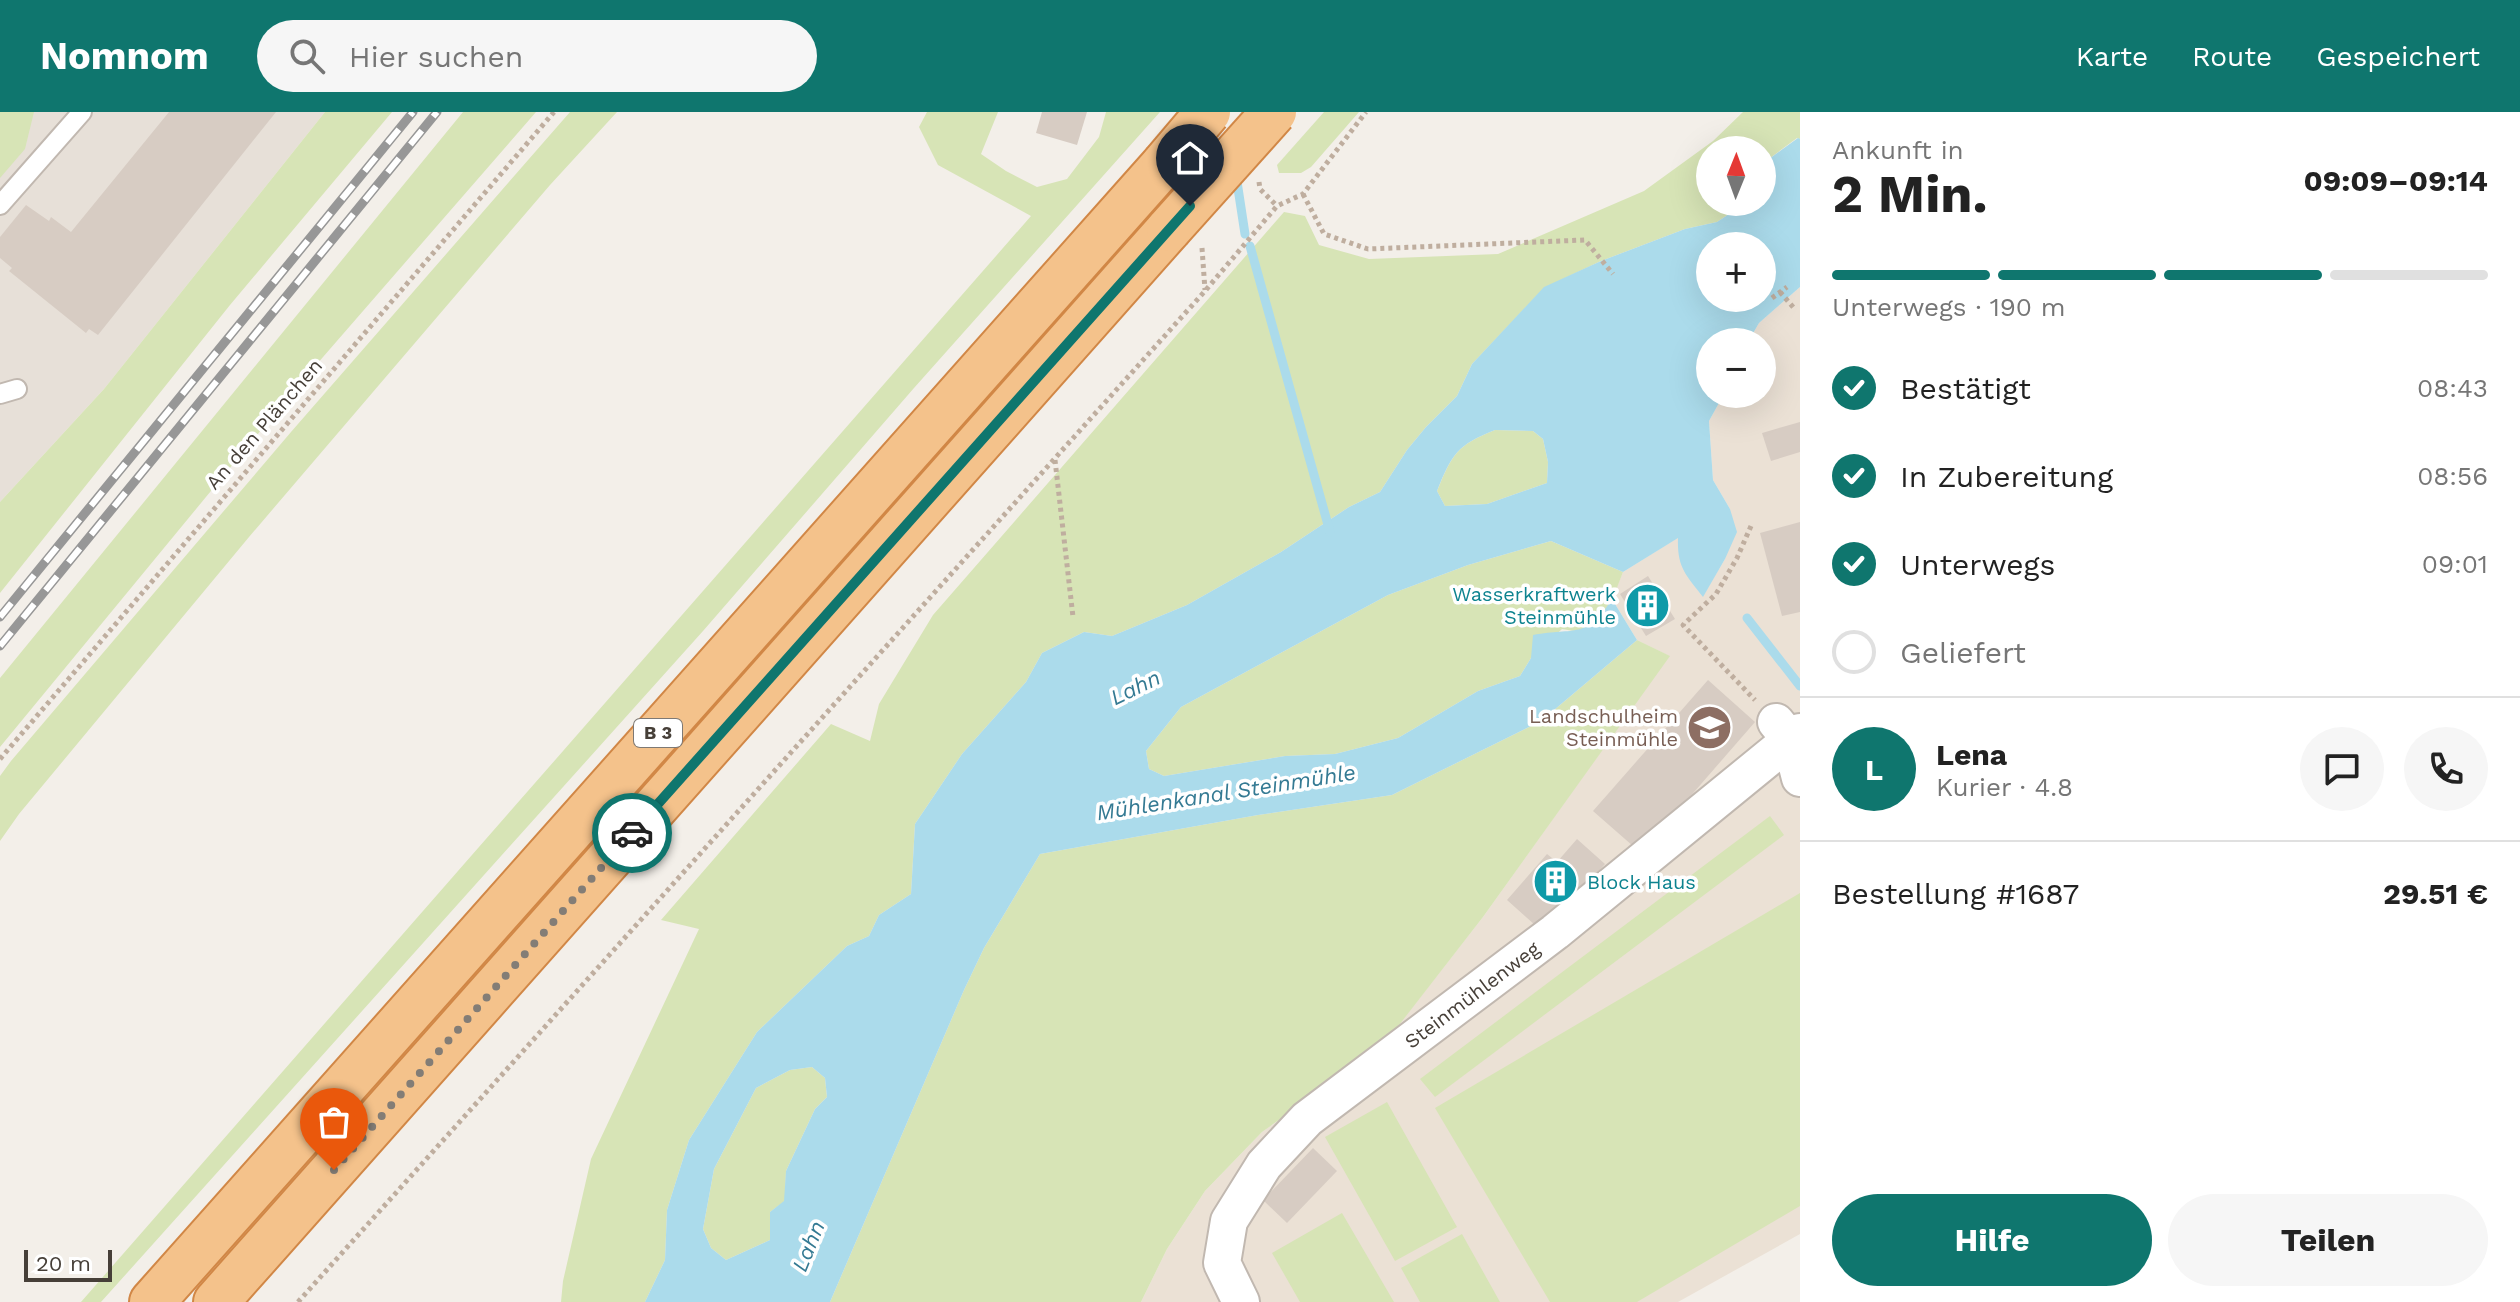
<!DOCTYPE html>
<html lang="de">
<meta charset="utf-8">
<style>
body{margin:0;font-family:"Work Sans",sans-serif;background:#f6f6f6;color:#222;height:100vh;display:flex;flex-direction:column;font-size:30px;white-space:nowrap}
*{box-sizing:border-box;margin:0}
p{font-size:26px;color:#767676}
.icon{flex:none;width:44px;height:44px;fill:none;stroke:currentColor;stroke-width:2;stroke-linecap:round;stroke-linejoin:round}
.map{position:relative;flex:1;overflow:hidden}
.panel{display:flex;flex-direction:column;background:#fff;width:720px}
.panel>*{flex:none}
.needle{width:52px;rotate:1deg}
.controls{position:absolute;left:1696px;top:24px;display:grid;gap:16px}
.controls a{display:grid;place-items:center;width:80px;height:80px;border-radius:50%;background:#fff;box-shadow:0 8px 32px #0002;font-size:40px}
.scale{position:absolute;left:24px;bottom:20px;width:88px;box-sizing:border-box;padding-left:8px;border:4px solid #463f38;border-top:0;font-size:22px;line-height:28px;white-space:nowrap;color:#463f38;-webkit-text-stroke:6px #fff;paint-order:stroke}
.pin{position:absolute;display:grid;place-items:center;width:68px;height:68px;color:#fff;margin:-82px -34px;border-radius:50% 50% 50% 0;rotate:-45deg;box-shadow:0 0 8px #0007}
.pin .icon{rotate:45deg}
.courier{position:absolute;display:grid;place-items:center;width:80px;height:80px;margin:-40px;border:6px solid #0f766e;border-radius:50%;background:#fff;color:#222;box-shadow:0 2px 10px #0007}
.headline em{font-style:normal;font-weight:700}
.headline div{display:flex;flex-direction:column-reverse}
.headline{display:flex;align-items:center;justify-content:space-between;height:136px;padding:0 32px}
h1{font-size:52px;font-weight:700;line-height:60px}
.bar{display:grid;grid-template-columns:repeat(4,1fr);gap:12px 8px;align-content:center;height:96px;padding:0 32px}
.bar i{height:10px;border-radius:6px;background:#e0e0e0}
.bar .on{background:#0f766e}
.bar p{grid-column:span 4}
.line{display:flex;align-items:center;gap:20px;padding:0 32px;border-top:2px solid #e0e0e0}
.line div{flex:1}
.round{display:grid;place-items:center;flex:none;width:84px;height:84px;border-radius:42px;background:#f6f6f6}
ol{padding:0 32px;list-style:none}
li{display:flex;align-items:center;gap:24px;height:88px}
li p{margin-inline-start:auto}
li .icon{padding:8px;border-radius:50%;background:#0f766e;color:#fff;stroke-width:4}
li:last-child{color:#767676}
li i{width:44px;height:44px;border:4px solid #e0e0e0;border-radius:50%}
.button{display:flex;gap:16px;margin-top:auto;padding:16px 32px}
.button a{flex:1;height:92px;border-radius:48px;background:#0f766e;color:#fff;font-size:32px;font-weight:700;line-height:92px;text-align:center}
.button a+a{background:#f6f6f6;color:#222}
header{display:flex;align-items:center;gap:48px;box-sizing:border-box;height:112px;padding:0 40px;background:#0f766e;color:#fff}
header strong{font-size:38px}
nav{display:flex;gap:44px;margin-inline-start:auto;font-size:28px}
.search{width:560px;height:72px;background:#f6f6f6;display:flex;align-items:center;gap:20px;box-sizing:border-box;padding:0 28px;border-radius:44px;color:#767676;font-size:30px}
main{display:flex;flex:1;min-height:0}
.map>svg:first-child{display:block}
.residential{fill:#e7e0d8}
.education{fill:#ebe1d5}
.green{fill:#d7e4b6}
.water{fill:#abdbeb;fill-rule:evenodd}
.lines{fill:none;stroke-linecap:round;stroke-linejoin:round}
.stream{stroke:#abdbeb;stroke-width:9}
.building{fill:#d7ccc3}
.service-casing{stroke:#c1b8b0;stroke-width:22}
.minor-casing{stroke:#c1b8b0;stroke-width:40}
.trunk-casing{stroke:#d18746;stroke-width:48}
.path{stroke:#bfae9f;stroke-width:5;stroke-dasharray:4 4;stroke-linecap:butt}
.service{stroke:#fff;stroke-width:18}
.minor{stroke:#fff;stroke-width:36}
.trunk{stroke:#f4c28b;stroke-width:44}
.rail-casing{stroke:#979797;stroke-width:9}
.rail{stroke:#fff;stroke-width:6;stroke-dasharray:18;stroke-linecap:butt}
.trunk-bridge-casing{stroke:#d18746;stroke-width:48;stroke-linecap:butt}
.trunk-bridge{stroke:#f4c28b;stroke-width:44}
.done{stroke:#837d76;stroke-width:8;stroke-dasharray:0 14.4}
.route{stroke:#0f766e;stroke-width:10}
.labels{text-anchor:middle;stroke-width:7;stroke-linejoin:round;paint-order:stroke}
.shield{fill:#fff;stroke:#7e7974;stroke-width:2}
.shield-label{font-size:18px;font-weight:bold;fill:#463f38}
.street-label{font-size:20px;fill:#463f38;stroke:#fff}
.culture-label{font-size:20px;fill:#0d838f;stroke:#fff;text-anchor:end}
.education-label{font-size:20px;fill:#785e54;stroke:#fff;text-anchor:end}
.water-label{font-size:22px;font-style:italic;fill:#347a93;stroke:#fff}
</style>
<header>
<strong>Nomnom</strong>
<div class="search"><svg class="icon" aria-label="search" viewBox="0 0 24 24"><circle cx="10" cy="10" r="6"/><path d="M15 15l6 6"/></svg>Hier suchen</div>
<nav><a>Karte</a><a>Route</a><a>Gespeichert</a></nav>
</header>
<main>
<div class="map">
<svg width="1800" height="1190" viewBox="0 0 1800 1190">
<rect width="100%" height="100%" fill="#f3efe9"/>
<path class="residential" d="M0,0H325L104,277L0,390Z"/>
<path class="education" d="M1800,175V1122L1678,1190H1141L1167,1137L1205,1079L1262,1020L1382,934L1483,805L1669,544L1637,528L1612,487L1623,460L1679,425L1703,484L1725,447L1730,397L1713,368L1709,309L1724,282H1762V230H1748L1759,211Z"/>
<g class="green">
<path d="M0,0H34L25,37L0,66Z"/>
<path d="M325,0H392L230,193L0,481V390L104,277Z"/>
<path d="M463,0H536L290,283L0,635V566Z"/>
<path d="M570,0H617L550,73L249,425L19,702L0,729V664L11,649L291,320Z"/>
<path d="M927,0H998L981,42L1006,59L1037,75L1067,67L1099,25L1106,0H1160L914,276L703,519L101,1190H81L1031,104L938,53L919,15Z"/>
<path d="M1324,0H1359L1311,55L1301,61H1279L1277,53Z"/>
<path d="M1743,0H1800V27L1797,26L1762,52V38H1710V90H1741L1738,96L1717,110L1685,117L1601,149L1544,176L1472,252L1457,284L1426,315L1407,338L1380,380L1349,395L1281,440L1187,493L1112,524L1084,520L1042,541L1026,570L962,642L915,712L911,782L879,803L869,824L847,834L757,920L689,1028L667,1098L665,1148L645,1190H561L563,1169L591,1047L699,817L661,808L831,612L870,629L879,592L933,503L1284,100L1305,104L1319,133L1369,147L1498,142L1644,79L1713,29Z"/>
<path d="M1495,318L1533,319L1543,327L1548,350L1547,371L1487,392L1445,394L1437,379C1452,342 1457,333 1495,318Z"/>
<path d="M1551,429L1623,460C1615,480 1606,512 1582,518C1577,520 1568,518 1562,517L1531,546L1520,564L1478,579L1398,626L1335,642L1285,644L1164,664L1149,657L1146,639L1181,595L1388,483L1468,453Z"/>
<path d="M1637,528L1670,544L1483,805L1382,935L1262,1020L1205,1079L1167,1137L1141,1190H830L964,878L984,836L1040,742L1258,703L1392,683L1541,609Z"/>
<path d="M1770,704L1784,723L1435,985L1420,967Z"/>
<path d="M1800,781V1094L1637,1190H1550L1435,996Z"/>
<path d="M812,955L825,966L827,985L815,997L786,1059L785,1089L770,1100V1128L726,1148L711,1136L703,1117L714,1057L756,976L790,958Z"/>
<path d="M1387,990L1457,1115L1395,1149L1325,1025Z"/>
<path d="M1342,1101L1394,1190H1300L1272,1141Z"/>
<path d="M1462,1122L1500,1190H1420L1401,1156Z"/>
</g>
<path class="water" d="M1798,26L1800,27V175L1759,211L1748,230H1710V282H1724L1709,309L1713,368L1730,397L1737,420L1725,447L1703,485C1685,462 1677,455 1678,426L1623,460L1551,429L1468,453L1388,483L1181,595L1146,639L1149,657L1164,664L1285,644L1335,642L1398,626L1478,579L1520,564L1531,546L1533,523C1576,515 1586,528 1612,487L1637,528L1541,609L1392,683L1258,703L1040,742L984,836L964,878L830,1190H645L665,1148L667,1098L689,1028L757,920L847,834L869,824L879,803L911,782L915,712L962,642L1026,570L1042,541L1084,520L1112,524L1187,493L1281,440L1349,395L1380,380L1407,338L1426,315L1457,284L1472,252L1544,175L1601,149L1685,117L1717,110L1738,96L1741,90H1762V52ZM1710,134H1762V186H1710ZM1495,318L1533,319L1543,327L1548,350L1547,371L1487,392L1445,394L1437,379C1452,342 1457,333 1495,318ZM812,955L825,966L827,985L815,997L786,1059L784,1089L770,1100V1128L726,1148L711,1136L703,1117L714,1057L756,976L790,958Z"/>
<g class="lines">
<g class="stream">
<path d="M1236,63L1245,122"/>
<path d="M1250,134L1330,420"/>
<path d="M1747,506L1800,574"/>
</g>
</g>
<g class="building">
<path d="M169,0H276L98,223L89,217L86,221L9,159L12,156L0,146V125L26,93L49,109L51,105L71,120Z"/>
<path d="M1042,0H1087L1077,33L1036,21Z"/>
<path d="M1800,310V340L1771,349L1762,321Z"/>
<path d="M1800,410V500L1782,504L1760,421Z"/>
<path d="M1648,464L1675,507L1646,524L1620,482Z"/>
<path d="M1708,568L1755,610L1641,741L1593,699Z"/>
<path d="M1577,727L1605,752L1544,821L1507,788L1547,742L1557,750Z"/>
<path d="M1313,1036L1337,1059L1287,1111L1263,1088Z"/>
</g>
<g class="lines">
<defs>
<g id="service">
<path d="M0,93L82,0"/>
<path d="M0,282L17,277"/>
</g>
<g id="minor">
<path d="M1776,610L1790,627L1800,666"/>
<path d="M1241,1190L1222,1151L1229,1109L1264,1053L1307,1007L1555,820L1800,620"/>
</g>
<g id="trunk">
<path d="M152,1190L1164,52"/>
<path d="M216,1190L1169,117"/>
</g>
</defs>
<use href="#service" class="service-casing"/>
<use href="#minor" class="minor-casing"/>
<use href="#trunk" class="trunk-casing"/>
<g class="path">
<path d="M1259,70L1260,77L1277,94"/>
<path d="M1303,82L1324,122L1368,137L1585,128L1613,162"/>
<path d="M1202,136L1205,178"/>
<path d="M1780,180L1794,196"/>
<path d="M1772,186L1787,175"/>
<path d="M1055,348L1073,505"/>
<path d="M1751,414L1737,446L1716,482L1683,513L1755,588"/>
<path d="M0,647L554,0"/>
<path d="M298,1190L1205,179L1277,94L1303,82L1366,0"/>
</g>
<use href="#service" class="service"/>
<use href="#minor" class="minor"/>
<use href="#trunk" class="trunk"/>
<defs>
<g id="rail">
<path d="M0,505L413,0"/>
<path d="M0,534L437,0"/>
</g>
</defs>
<use href="#rail" class="rail-casing"/>
<use href="#rail" class="rail"/>
<defs>
<g id="trunk-bridge">
<path d="M1164,52L1208,0"/>
<path d="M1169,117L1274,0"/>
</g>
</defs>
<use href="#trunk-bridge" class="trunk-bridge-casing"/>
<use href="#trunk-bridge" class="trunk-bridge"/>
</g>
<g class="lines">
<path class="done" d="M334,1058L632,721"/>
<path class="route" d="M632,721L1190,94"/>
</g>
<defs>
<symbol id="building-disc" viewBox="-11 -11 22 22"><circle r="9.5" fill="#0f9aa8" stroke="#fff"/><path d="M-4-6H4V6H1V3H-1V6H-4ZM-2.5-4.3h1.7v1.8h-1.7ZM.8-4.3h1.7v1.8H.8ZM-2.5-1h1.7V.8h-1.7ZM.8-1h1.7V.8H.8Z" fill="#fff"/></symbol>
<symbol id="school-disc" viewBox="-11 -11 22 22"><circle r="9.5" fill="#8d6e63" stroke="#fff"/><path d="M0-5L7-2L0 1L-7-2ZM-4 1L0 2.5L4 1V4Q0 6-4 4Z" fill="#fff"/></symbol>
</defs>
<g fill-rule="evenodd">
<use href="#building-disc" x="1622" y="468" width="51" height="51"/>
<use href="#school-disc" x="1684" y="590" width="51" height="51"/>
<use href="#building-disc" x="1530" y="744" width="51" height="51"/>
</g>
<g class="labels">
<rect class="shield" x="634" y="607" width="48" height="28" rx="6"/>
<g class="shield-label">
<text x="658" y="627">B 3</text>
</g>
<g class="street-label">
<text transform="translate(264 312) rotate(-49)" y="7">An den Plänchen</text>
<text transform="translate(1472 883) rotate(-37)" y="7">Steinmühlenweg</text>
</g>
<g class="culture-label">
<text x="1616" y="489">Wasserkraftwerk<tspan x="1616" dy="23">Steinmühle</tspan></text>
<text x="1587" y="777" text-anchor="start">Block Haus</text>
</g>
<g class="education-label">
<text x="1678" y="611">Landschulheim<tspan x="1678" dy="23">Steinmühle</tspan></text>
</g>
<g class="water-label">
<text transform="translate(1135 575) rotate(-26)" y="8">Lahn</text>
<text transform="translate(1226 680) rotate(-9)" y="8">Mühlenkanal Steinmühle</text>
<text transform="translate(808 1134) rotate(-68)" y="8">Lahn</text>
</g>
</g>
</svg>
<div class="controls">
<a><svg class="needle" viewBox="-14 -14 28 28"><path d="M0-13l5 13h-10z" fill="#e53935"/><path d="M0 13l5-13h-10z" fill="#767676"/></svg></a>
<a>+</a>
<a>−</a>
</div>
<div class="scale">20 m</div>
<div class="pin" style="left:334px;top:1058px;background:#ea580c"><svg class="icon" aria-label="bag" viewBox="0 0 24 24"><path d="M5 8h14l-1 12H6zM9 8a3 3 0 0 1 6 0"/></svg></div>
<div class="pin" style="left:1190px;top:94px;background:#1f2937"><svg class="icon" aria-label="home" viewBox="0 0 24 24"><path d="M3 11l9-7 9 7M6 9v11h12V9"/></svg></div>
<div class="courier" style="left:632px;top:721px"><svg class="icon" aria-label="car" viewBox="0 0 24 24"><path d="M5 17H2v-5l4-1 3-4h7l3 4 3 1v5h-3M9 17h6M6 11h13"/><circle cx="7" cy="17" r="2"/><circle cx="17" cy="17" r="2"/></svg></div>
</div>
<section class="panel">
<div class="headline"><div><h1>2 Min.</h1><p>Ankunft in</p></div><em>09:09–09:14</em></div>
<div class="bar"><i class="on"></i><i class="on"></i><i class="on"></i><i></i><p>Unterwegs · 190 m</p></div>
<ol>
<li><svg class="icon" aria-label="check" viewBox="0 0 24 24"><path d="M5 12l5 5 9-10"/></svg>Bestätigt<p>08:43</p></li>
<li><svg class="icon" aria-label="check" viewBox="0 0 24 24"><path d="M5 12l5 5 9-10"/></svg>In Zubereitung<p>08:56</p></li>
<li><svg class="icon" aria-label="check" viewBox="0 0 24 24"><path d="M5 12l5 5 9-10"/></svg>Unterwegs<p>09:01</p></li>
<li><i></i>Geliefert</li>
</ol>
<div class="line" style="height:144px"><b class="round" style="background:#0f766e;color:#fff">L</b><div><b>Lena</b><p>Kurier · 4.8</p></div><a class="round"><svg class="icon" aria-label="chat" viewBox="0 0 24 24"><path d="M4 5h16v11H9l-5 4z"/></svg></a><a class="round"><svg class="icon" aria-label="phone" viewBox="0 0 24 24"><path d="M5 4h4l2 5-3 2q2 4 5 5l2-3 5 2v4C11 20 4 13 5 4z"/></svg></a></div>
<div class="line" style="height:104px"><div>Bestellung #1687</div><b>29.51 €</b></div>
<div class="button"><a>Hilfe</a><a>Teilen</a></div>
</section>
</main>
